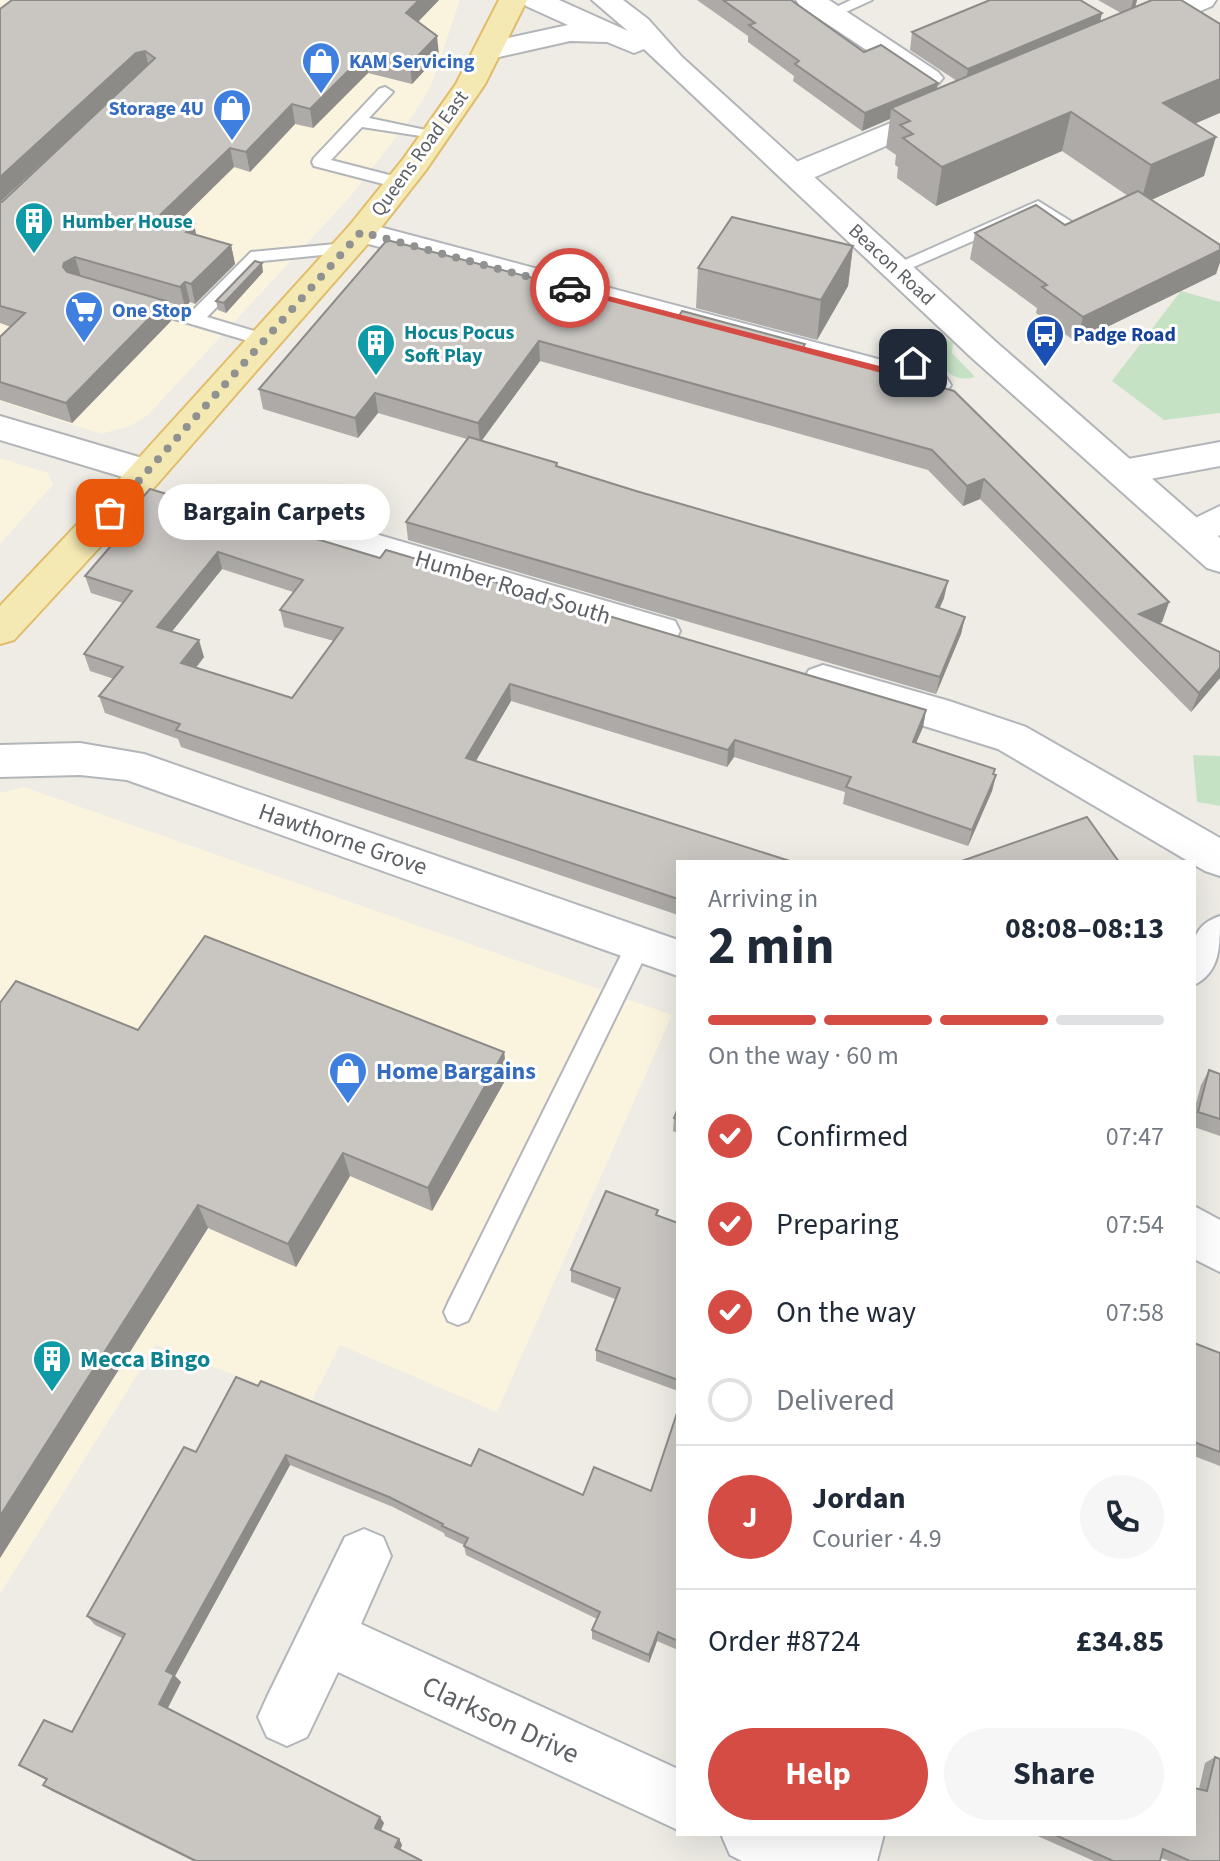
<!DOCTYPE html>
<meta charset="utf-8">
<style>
body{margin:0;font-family:"Source Sans 3",sans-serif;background:#f6f6f7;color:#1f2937;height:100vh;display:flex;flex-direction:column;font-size:30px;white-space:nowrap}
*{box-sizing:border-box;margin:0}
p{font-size:26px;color:#747a83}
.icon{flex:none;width:44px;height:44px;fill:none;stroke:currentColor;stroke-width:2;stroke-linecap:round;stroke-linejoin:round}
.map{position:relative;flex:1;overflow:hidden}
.panel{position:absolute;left:676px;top:860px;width:520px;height:976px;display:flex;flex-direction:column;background:#fff;border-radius:0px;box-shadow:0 8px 32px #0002}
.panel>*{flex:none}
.pin{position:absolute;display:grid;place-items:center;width:68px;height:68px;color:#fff;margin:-34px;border-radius:16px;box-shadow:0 4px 12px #0006}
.courier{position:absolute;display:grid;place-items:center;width:80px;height:80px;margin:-40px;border:6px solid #d54c44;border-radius:50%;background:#fff;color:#222;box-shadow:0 2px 10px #0007}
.bubble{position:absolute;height:56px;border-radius:28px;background:#fff;box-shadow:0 8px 32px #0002;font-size:26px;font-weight:700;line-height:56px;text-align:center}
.summary em{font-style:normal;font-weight:700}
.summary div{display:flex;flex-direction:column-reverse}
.summary{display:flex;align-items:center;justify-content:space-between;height:136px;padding:0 32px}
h1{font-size:52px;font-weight:700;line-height:60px}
.bar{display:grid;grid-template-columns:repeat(4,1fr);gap:12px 8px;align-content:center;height:96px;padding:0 32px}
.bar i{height:10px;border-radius:6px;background:#e0e1e3}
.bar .selected{background:#d54c44}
.bar p{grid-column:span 4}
.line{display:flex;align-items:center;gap:20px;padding:0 32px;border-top:2px solid #e0e1e3}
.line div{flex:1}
.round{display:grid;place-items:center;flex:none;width:84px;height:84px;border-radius:42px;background:#f6f6f7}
ol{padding:0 32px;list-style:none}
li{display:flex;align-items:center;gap:24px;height:88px}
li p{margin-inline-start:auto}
li .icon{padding:8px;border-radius:50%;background:#d54c44;color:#fff;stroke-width:4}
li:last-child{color:#747a83}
li i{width:44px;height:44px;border:4px solid #e0e1e3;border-radius:50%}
.cta{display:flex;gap:16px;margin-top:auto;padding:16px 32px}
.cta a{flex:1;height:92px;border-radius:48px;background:#d54c44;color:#fff;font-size:32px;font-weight:700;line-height:92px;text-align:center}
.cta a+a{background:#f6f6f7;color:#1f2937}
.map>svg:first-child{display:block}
.commercial{fill:#faf3de}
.green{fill:#c6e2c5}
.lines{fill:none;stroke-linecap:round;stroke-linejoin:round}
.lane-casing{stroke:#b2b5b9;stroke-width:4}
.street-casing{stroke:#b2b5b9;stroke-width:4}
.secondary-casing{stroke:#b2b4b8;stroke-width:4}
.primary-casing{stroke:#e1bd6b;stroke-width:4}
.lane{fill:#fff;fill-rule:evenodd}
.street{fill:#fff;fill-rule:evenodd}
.secondary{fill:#fff;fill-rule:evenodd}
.primary{fill:#f5e9b3;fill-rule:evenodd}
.wall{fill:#adaaa7;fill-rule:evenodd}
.shaded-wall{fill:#8d8b88}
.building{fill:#c9c6c2;stroke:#8d8b88;stroke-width:2;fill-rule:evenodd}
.route{fill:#d54c44}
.done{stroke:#909191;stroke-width:8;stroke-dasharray:0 14.4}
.labels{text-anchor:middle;stroke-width:6;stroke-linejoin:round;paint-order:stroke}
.far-shop-label{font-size:20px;font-weight:bold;fill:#366cbe;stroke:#fff;text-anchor:start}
.far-street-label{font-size:20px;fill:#5d6064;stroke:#fff}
.far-culture-label{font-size:20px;font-weight:bold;fill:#0d838f;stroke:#fff;text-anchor:start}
.far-transit-label{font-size:20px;font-weight:bold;fill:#164399;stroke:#fff;text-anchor:start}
.street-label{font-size:24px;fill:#5d6064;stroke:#fff}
.shop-label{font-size:24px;font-weight:bold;fill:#366cbe;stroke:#fff;text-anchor:start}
.culture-label{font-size:24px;font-weight:bold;fill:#0d838f;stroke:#fff;text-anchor:start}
.near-street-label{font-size:28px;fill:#5d6064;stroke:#fff}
</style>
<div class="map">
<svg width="1220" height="1861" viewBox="0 0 1220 1861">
<rect width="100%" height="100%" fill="#eeece5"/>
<g class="commercial">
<path d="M0,0H460L431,86L414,114L350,197L148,415L130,426L101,434L0,401Z"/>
<path d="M0,458L48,473L53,485L0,544Z"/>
<path d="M24,787L672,1015L497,1412L340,1345L310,1404L156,1345L0,1594V793Z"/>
</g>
<g class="green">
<path d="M1181,291L1220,302V413L1164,420L1112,381Z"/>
<path d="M946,338L953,343L952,353L975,377C960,382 947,375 939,362L945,355L944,348L923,344Z"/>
<path d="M1193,755L1220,756V806L1197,802Z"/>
</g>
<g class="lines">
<defs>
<g id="lane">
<path d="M851,0H872L835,17L830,19L822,14Z"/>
<path d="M385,87L393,92L369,118L440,133V139L362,127L331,160L405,179L407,183L405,187L399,188L314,166L312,162L314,158L379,89Z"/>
<path d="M1038,201L1080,227L1083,231L1080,235H1068L1037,213L902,272H890L887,268Z"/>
<path d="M346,243L355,248L352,252L262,261L207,317L271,336L274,340L271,344L265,346L134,307L131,303L140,297L191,312L251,252Z"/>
<path d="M639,934L648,937L651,944L468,1321L458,1325L448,1321L444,1312L448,1303L630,937Z"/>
</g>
<g id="street">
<path d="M796,0H829L938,72L943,78L938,84L928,87L918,84L800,6Z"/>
<path d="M1178,0H1216L1212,6L1146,34L1136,36L1126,34L1122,28L1126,22Z"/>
<path d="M944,101L954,104L959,110L954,116L806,181L795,183L784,181L780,174L784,167Z"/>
<path d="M361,222L946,377L951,385L946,393L934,396L350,239L345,232L350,225Z"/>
<path d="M1220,442V466L1123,484L1110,481L1105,472L1110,463L1123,460Z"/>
<path d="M361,487L374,490L379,499L358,529L675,621L680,631L675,641L661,645L232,517L227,508L232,499L245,496L326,519L348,490Z"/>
<path d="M1220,506V535L1194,547L1181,543L1175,534L1181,525Z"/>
<path d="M823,665L949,701L1026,727L1220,838V876L1205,871L998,749L809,690L803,680L809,670Z"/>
<path d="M80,743L144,754L678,940V976L127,780L80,775L0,777V745Z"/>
<path d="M1220,916C1220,948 1220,972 1194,985C1194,953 1185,928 1220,916Z"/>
<path d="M1194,1206L1220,1220V1272L1194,1259Z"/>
<path d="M364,1529L383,1537L391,1556L361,1624L678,1769V1830L338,1672L307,1737L287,1746L267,1737L258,1717L267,1697L345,1537Z"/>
<path d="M721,1834H884L877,1861H742L730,1855Z"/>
</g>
<g id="secondary">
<path d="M522,0H559L628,31L592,0H623L648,19L682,57L996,342L1220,538V572L1207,568L972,358L644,49L634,53L607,42L570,41L490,59L480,56L476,50L480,44L568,25L526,6Z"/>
<path d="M0,416L159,463L164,472L159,481L146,484L0,440Z"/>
</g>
<path id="primary" d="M499,0H527L485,84L426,170L372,239L144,499L14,640L0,644V606L118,481L350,225L404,158L456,84Z"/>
</defs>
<use href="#lane" class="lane-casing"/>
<use href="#street" class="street-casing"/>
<use href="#secondary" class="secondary-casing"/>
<use href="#primary" class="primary-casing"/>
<use href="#lane" class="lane"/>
<use href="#street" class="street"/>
<use href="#secondary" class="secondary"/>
<use href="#primary" class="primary"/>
</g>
<g class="wall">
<path d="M439,0L418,22L439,55L412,84L368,73L313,128L295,124L250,172L234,167L180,220L197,235L231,245L235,264L195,304L190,302L185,307L167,302L171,321L72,423L0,400V337L11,327L0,323V9ZM83,125L2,202H0Z"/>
<path d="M697,0H791L864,52L938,83L936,90L957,81L910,50L912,32L1102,13L1100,22L1121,13L1098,0H1137L1135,7L1195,124L1204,176L1151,200L1220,245V262L1216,274L1076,342L1036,313L1037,308L970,259L975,233L1065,225L1128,196L1062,151L936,206L897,178L898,167L895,165L896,155L886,148L890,119L862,131L793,81L794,76L748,42V36Z"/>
<path d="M853,246L848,286L817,340L696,308L698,268Z"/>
<path d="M263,272L226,313L218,310L216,301Z"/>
<path d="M679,316L805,344L804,350L1169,602L1162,622L1159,623L1220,652V678L1191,712L980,499L963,506L928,470L540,361L481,441L557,463L558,467L944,598L939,609L965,617L961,634L936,694L408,540L406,522L467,439L378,413L358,438L263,409L259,389Z"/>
<path d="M119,524L380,558L926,710L923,727L916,743L996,775L992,791L968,846L843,804L845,792L734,757L727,767L511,701L476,761L678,862V915L181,747L178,739L105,713L99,696L114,679L90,671L84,654L123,603L91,593L85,576L122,533ZM222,569L293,592L280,610L284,627L334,641L292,698L196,668L204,657L172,631Z"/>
<path d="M0,1003L138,1030L504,1052L507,1077L432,1211L350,1176L296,1267L208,1228L0,1558Z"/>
<path d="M1209,1070L1220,1074V1136L1194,1127V1111L1201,1085Z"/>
<path d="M678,1108V1133L673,1131L674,1118Z"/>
<path d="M657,1216L678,1223V1391L596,1361V1350L615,1299L571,1282V1270Z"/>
<path d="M1194,1343L1220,1353V1466L1194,1456Z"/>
<path d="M236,1377L471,1466L583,1495L651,1491L678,1410V1650L657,1641L649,1663L592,1639V1630L597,1619L466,1555L464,1545L445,1536L444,1533L393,1507L290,1465L175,1676L181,1682L168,1708L384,1823L381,1831L399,1839L402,1845L400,1850L422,1861H193L52,1791L43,1785L46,1780L19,1765L72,1732L122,1638L95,1625L87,1616L196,1452Z"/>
<path d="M1215,1757L1220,1861H1169L1161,1858L1160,1861H1094L1033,1834H1194L1199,1789L1205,1763Z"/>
</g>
<g class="shaded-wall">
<path d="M419,0H439L408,32L406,13Z"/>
<path d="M1133,0H1137L1133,16L1129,18Z"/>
<path d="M1102,13L1098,31L965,87L968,69Z"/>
<path d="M437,36L439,55L412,84L410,64Z"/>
<path d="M145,51L150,70L140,73L0,202V177L136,53Z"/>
<path d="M366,53L368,73L313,128L310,109Z"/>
<path d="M1220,79V113L1152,142L1163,103Z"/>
<path d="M938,83L935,100L891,108L890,119L862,131L865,113Z"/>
<path d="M292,104L295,124L250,172L246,152Z"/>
<path d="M1071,112L1062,151L936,206L942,167Z"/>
<path d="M1216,137L1204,176L1140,205L1151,165Z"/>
<path d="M230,148L234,167L166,234L161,214Z"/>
<path d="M194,224L198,243L186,232Z"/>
<path d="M231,245L235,264L195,304L191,284Z"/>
<path d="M853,246L848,286L817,340L821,300Z"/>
<path d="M1220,250V262L1216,274L1076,342L1083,317Z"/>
<path d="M75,257L81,277L70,282L63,267L64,263Z"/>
<path d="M262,263L263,272L226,313L224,303Z"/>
<path d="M185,282L190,302L185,307L180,287Z"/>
<path d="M166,301L171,321L72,423L66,403Z"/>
<path d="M539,341L540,361L480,443L478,423Z"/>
<path d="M375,393L378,413L358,438L355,418Z"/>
<path d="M984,479L980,499L963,506L967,486Z"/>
<path d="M218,552L222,569L162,644L157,627Z"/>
<path d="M948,581L944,598L932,625L936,607Z"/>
<path d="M1169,602L1162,622L1137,631L1139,614Z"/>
<path d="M965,617L961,634L936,694L940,677Z"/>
<path d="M199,640L204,657L186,680L181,663Z"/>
<path d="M1220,668V678L1191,712L1199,693Z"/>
<path d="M510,684L511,701L468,774L466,758Z"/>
<path d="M926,710L923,727L909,759L913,742Z"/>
<path d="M735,740L734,757L727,767L728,750Z"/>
<path d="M996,775L992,791L968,846L972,830Z"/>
<path d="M504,1052L507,1077L432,1211L428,1188Z"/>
<path d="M343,1153L350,1176L296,1267L288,1244Z"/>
<path d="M198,1205L208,1228L0,1558V1516Z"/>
<path d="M286,1455L290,1465L175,1676L181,1682L166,1711L159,1704L166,1671Z"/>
<path d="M658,1632L657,1641L649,1663V1655Z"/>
<path d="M380,1817L384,1823L379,1834L375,1828Z"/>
<path d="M399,1839L402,1845L399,1853L395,1847Z"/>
</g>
<g class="building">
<path d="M12,0H419L406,13L437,36L410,64L366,53L310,109L292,104L246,152L230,148L161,214L194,224L186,232L231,245L191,284L185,282L180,287L75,257L64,263L63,267L67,272L166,301L66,403L0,382V337L25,313L0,306V202H2L155,58L145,51L136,53L0,177V9Z"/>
<path d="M723,0H791L864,52L881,45L938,83L865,113L795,64L799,61L749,25L755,23Z"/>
<path d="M990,0H1080L1102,13L968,69L912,32Z"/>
<path d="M1152,0H1181L1220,24V79L1163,103L1216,137L1151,165L1071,112L942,167L903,138L913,134L900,125L910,121L891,108Z"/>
<path d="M1138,191L1220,245V250L1083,317L1042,287L1047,285L975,233L1036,205L1065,225Z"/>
<path d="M732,217L853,246L821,300L698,268Z"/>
<path d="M387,240L679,316L682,311L805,344L802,349L954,391L1169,602L1139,614L1220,652V668L1199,693L984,479L967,486L932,450L539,341L478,423L375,393L355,418L259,389Z"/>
<path d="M255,261L262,263L224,303L216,301Z"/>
<path d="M469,437L557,463L556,466L636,491L948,581L936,607L965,617L940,677L406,522Z"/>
<path d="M150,489L380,558L386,550L926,710L913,742L995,769L993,774L996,775L972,830L846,787L851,777L735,740L728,750L510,684L466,758L793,862H678V899L176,730L180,724L99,696L123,667L84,654L132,591L85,576L128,526L119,524ZM218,552L303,580L280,610L343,628L292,698L181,663L199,640L157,627Z"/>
<path d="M1087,817L1119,862H959Z"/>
<path d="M205,936L504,1052L428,1188L343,1153L288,1244L198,1205L0,1516V1003L16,981L138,1030Z"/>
<path d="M1209,1070L1220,1074V1119L1198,1112Z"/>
<path d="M678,1108V1119L674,1118Z"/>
<path d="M606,1191L658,1210L656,1215L678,1223V1380L596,1350L620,1288L571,1270Z"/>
<path d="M1194,1343L1220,1353V1452L1194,1442Z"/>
<path d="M236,1377L258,1386L261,1381L471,1466L479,1449L583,1495L594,1467L651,1491L678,1410V1641L658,1632L649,1655L592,1630L600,1612L464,1546L468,1538L442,1526L443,1524L389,1497L286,1455L166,1671L174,1675L159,1704L380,1817L375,1828L399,1839L395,1847L422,1861H196L43,1785L47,1779L19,1765L44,1720L72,1732L125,1634L87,1616L184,1447L196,1452Z"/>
<path d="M1215,1757L1220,1759V1861H1190L1163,1849L1160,1861H1113L1053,1834H1194V1788L1207,1791Z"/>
</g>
<path class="route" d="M566,285L895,370L909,361L918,363L897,377L566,290Z"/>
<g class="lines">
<path class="done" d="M110,513L361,232L570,288"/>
</g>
<defs>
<symbol id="shop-pin" viewBox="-11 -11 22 30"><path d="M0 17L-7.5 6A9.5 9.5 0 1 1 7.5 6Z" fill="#3f7fe0" stroke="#fff"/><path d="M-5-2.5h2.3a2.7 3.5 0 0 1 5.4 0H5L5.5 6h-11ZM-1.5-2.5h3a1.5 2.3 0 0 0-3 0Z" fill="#fff"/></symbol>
<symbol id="building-pin" viewBox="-11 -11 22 30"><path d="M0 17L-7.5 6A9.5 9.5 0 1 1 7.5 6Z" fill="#0f9aa8" stroke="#fff"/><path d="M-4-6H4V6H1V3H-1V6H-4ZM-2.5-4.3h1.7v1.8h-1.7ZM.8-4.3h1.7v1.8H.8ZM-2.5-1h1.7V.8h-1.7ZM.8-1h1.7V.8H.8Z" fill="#fff"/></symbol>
<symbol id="supermarket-pin" viewBox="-11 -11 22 30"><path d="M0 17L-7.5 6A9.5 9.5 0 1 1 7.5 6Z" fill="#3f7fe0" stroke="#fff"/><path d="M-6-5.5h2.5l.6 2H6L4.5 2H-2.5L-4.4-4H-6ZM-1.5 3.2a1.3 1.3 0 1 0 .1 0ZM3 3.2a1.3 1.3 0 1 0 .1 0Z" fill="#fff"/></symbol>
<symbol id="bus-pin" viewBox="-11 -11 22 30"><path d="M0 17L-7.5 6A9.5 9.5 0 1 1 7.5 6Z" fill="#1a4fb4" stroke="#fff"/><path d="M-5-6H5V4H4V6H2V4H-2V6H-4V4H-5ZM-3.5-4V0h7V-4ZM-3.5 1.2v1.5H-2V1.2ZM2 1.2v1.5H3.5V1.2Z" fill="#fff"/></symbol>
</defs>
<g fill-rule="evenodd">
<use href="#shop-pin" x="299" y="39" width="44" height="60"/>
<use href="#shop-pin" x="210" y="86" width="44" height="60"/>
<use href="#building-pin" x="12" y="199" width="44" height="60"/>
<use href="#supermarket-pin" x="62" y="288" width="44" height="60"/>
<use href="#bus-pin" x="1023" y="312" width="44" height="60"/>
<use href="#building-pin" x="354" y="321" width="44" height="60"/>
<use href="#shop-pin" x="326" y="1049" width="44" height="60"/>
<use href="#building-pin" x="30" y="1337" width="44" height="60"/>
</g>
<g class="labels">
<g class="far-shop-label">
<text x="349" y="68">KAM Servicing</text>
<text x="204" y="115" text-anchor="end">Storage 4U</text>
<text x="112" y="317">One Stop</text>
</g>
<g class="far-street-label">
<text transform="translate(419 153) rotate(-54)" y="7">Queens Road East</text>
<text transform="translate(892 264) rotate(43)" y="7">Beacon Road</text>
</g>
<g class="far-culture-label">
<text x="62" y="228">Humber House</text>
<text x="404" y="339">Hocus Pocus<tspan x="404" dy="23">Soft Play</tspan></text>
</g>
<g class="far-transit-label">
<text x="1073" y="341">Padge Road</text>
</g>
<g class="street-label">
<text transform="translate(513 587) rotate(17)" y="8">Humber Road South</text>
<text transform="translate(343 839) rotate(19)" y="8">Hawthorne Grove</text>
</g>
<g class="shop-label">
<text x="376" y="1079">Home Bargains</text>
</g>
<g class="culture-label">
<text x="80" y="1367">Mecca Bingo</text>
</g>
<g class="near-street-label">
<text transform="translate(501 1719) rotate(25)" y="10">Clarkson Drive</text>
</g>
</g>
</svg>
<div class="pin" style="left:110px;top:513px;background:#ea580c"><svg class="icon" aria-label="bag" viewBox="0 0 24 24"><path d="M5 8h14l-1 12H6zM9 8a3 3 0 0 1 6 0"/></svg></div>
<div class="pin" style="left:913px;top:363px;background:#1f2937"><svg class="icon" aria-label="home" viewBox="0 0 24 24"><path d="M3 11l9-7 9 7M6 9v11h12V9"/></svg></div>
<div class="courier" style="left:570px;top:288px"><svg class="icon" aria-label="car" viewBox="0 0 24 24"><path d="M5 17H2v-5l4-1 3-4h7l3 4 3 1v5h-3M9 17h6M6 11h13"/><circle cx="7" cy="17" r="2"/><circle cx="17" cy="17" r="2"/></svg></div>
<div class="bubble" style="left:158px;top:484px;width:232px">Bargain Carpets</div>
<section class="panel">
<div class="summary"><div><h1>2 min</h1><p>Arriving in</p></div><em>08:08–08:13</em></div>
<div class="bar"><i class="selected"></i><i class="selected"></i><i class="selected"></i><i></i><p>On the way · 60 m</p></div>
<ol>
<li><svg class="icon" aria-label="check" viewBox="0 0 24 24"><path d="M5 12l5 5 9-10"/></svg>Confirmed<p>07:47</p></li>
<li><svg class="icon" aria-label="check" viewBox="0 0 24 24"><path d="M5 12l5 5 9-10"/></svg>Preparing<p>07:54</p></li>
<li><svg class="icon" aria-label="check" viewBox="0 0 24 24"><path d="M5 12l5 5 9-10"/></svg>On the way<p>07:58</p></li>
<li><i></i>Delivered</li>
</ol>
<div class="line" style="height:144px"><b class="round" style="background:#d54c44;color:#fff">J</b><div><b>Jordan</b><p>Courier · 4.9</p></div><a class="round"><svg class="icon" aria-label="phone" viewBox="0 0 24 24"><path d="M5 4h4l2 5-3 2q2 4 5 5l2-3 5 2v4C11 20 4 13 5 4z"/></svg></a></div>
<div class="line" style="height:104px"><div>Order #8724</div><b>£34.85</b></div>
<div class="cta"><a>Help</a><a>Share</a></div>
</section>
</div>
